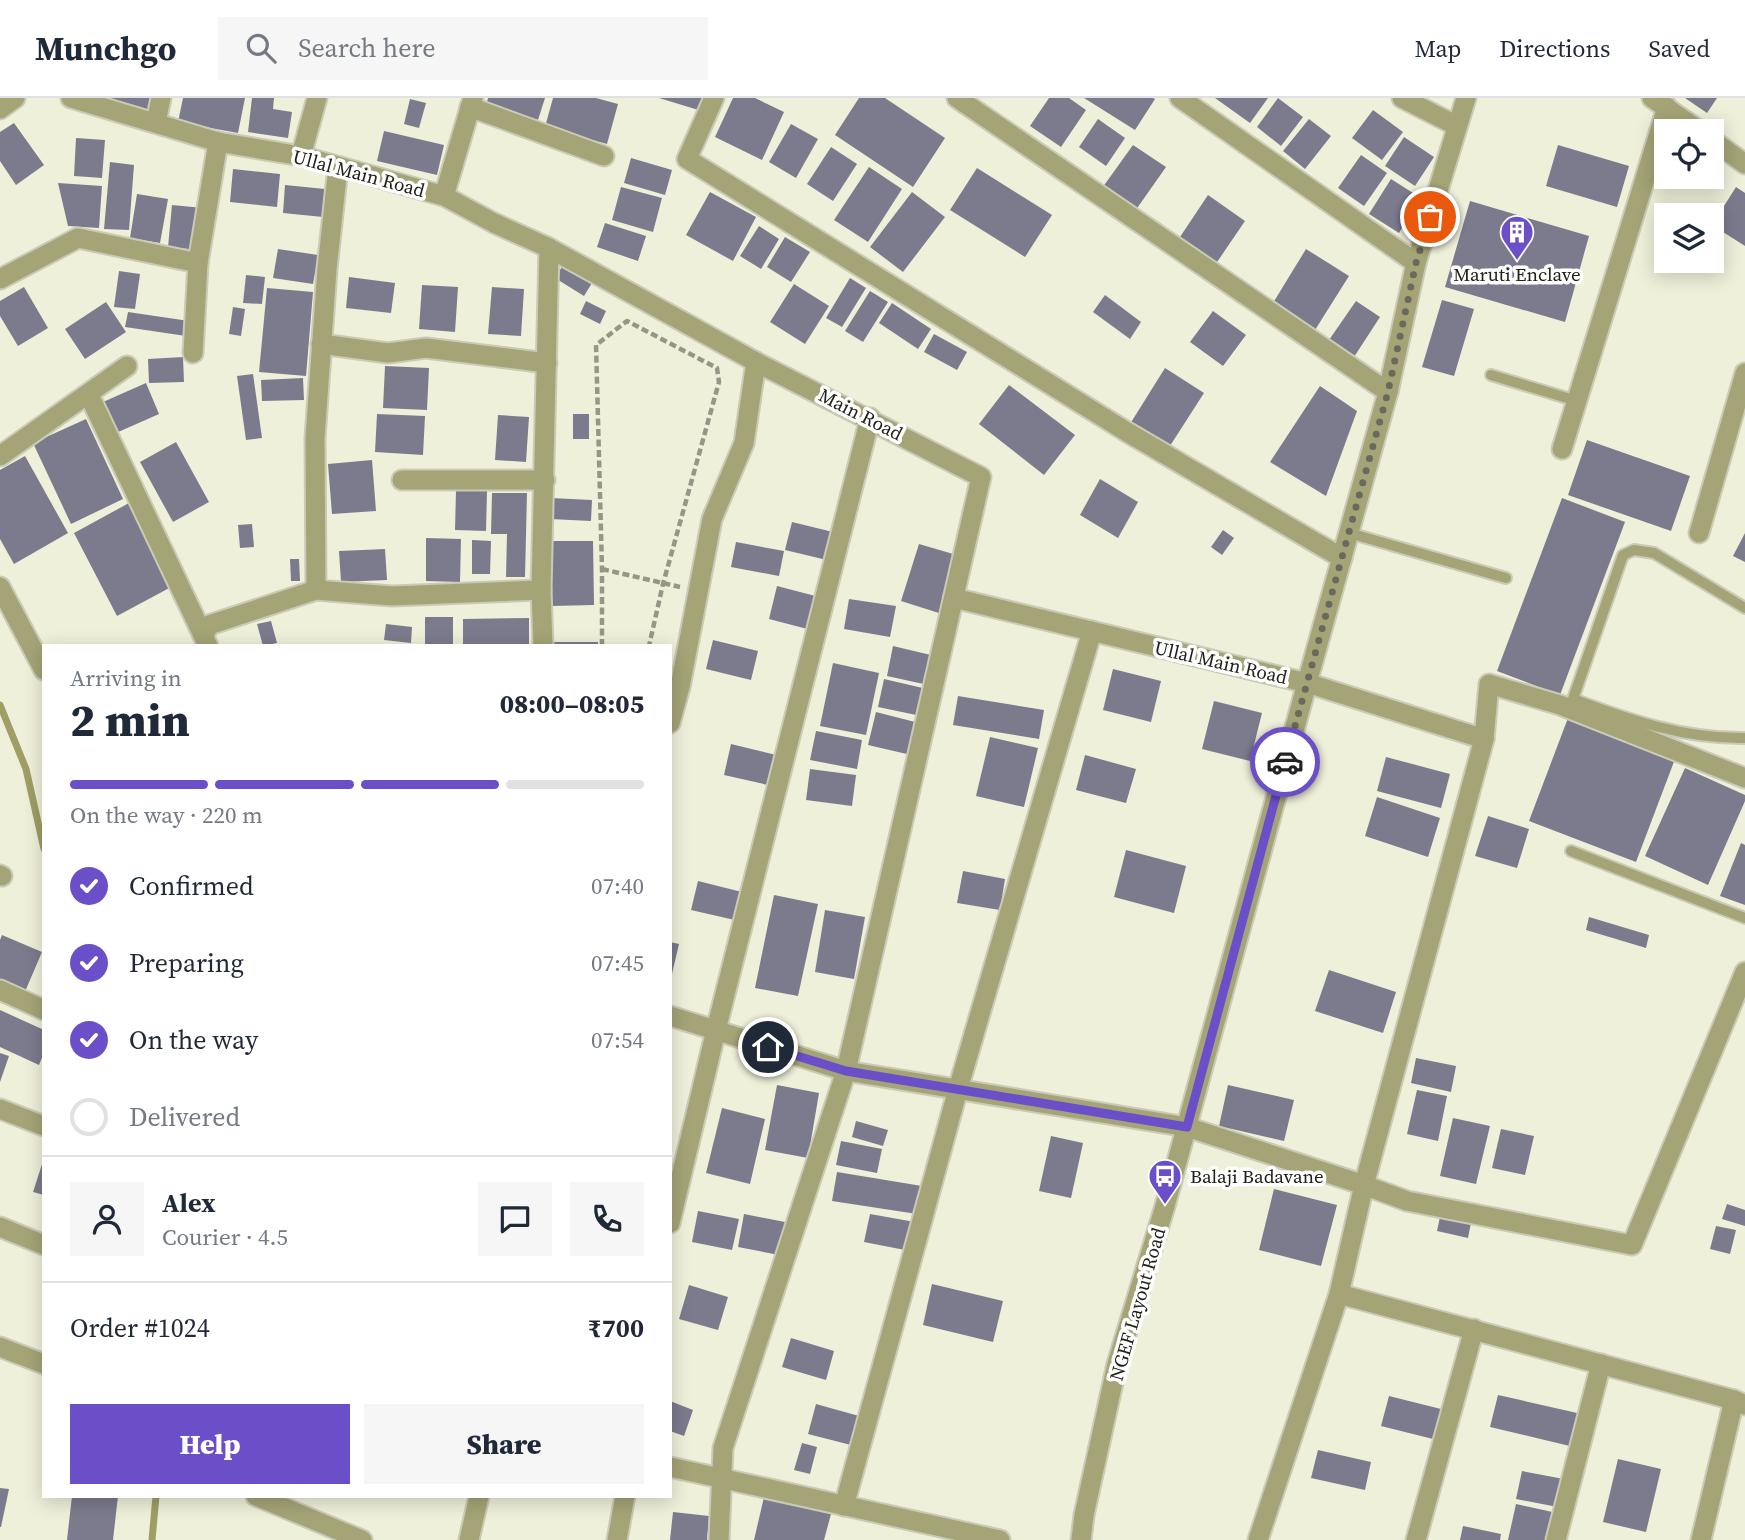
<!DOCTYPE html>
<meta charset="utf-8">
<style>
body{margin:0;font-family:"Source Serif 4",serif;background:#f6f6f7;color:#1f2937;height:100vh;display:flex;flex-direction:column;font-size:26px;white-space:nowrap}
*{box-sizing:border-box;margin:0}
p{font-size:23px;color:#747a83}
.icon{flex:none;width:38px;height:38px;fill:none;stroke:currentColor;stroke-width:2;stroke-linecap:round;stroke-linejoin:round}
.map{position:relative;flex:1;overflow:hidden}
.drawer{position:absolute;left:42px;top:546px;width:630px;height:854px;display:flex;flex-direction:column;background:#fff;border-radius:0px;box-shadow:0 4px 18px #0003}
.drawer>*{flex:none}
.buttons{position:absolute;left:1654px;top:21px;display:grid;gap:14px}
.buttons a{display:grid;place-items:center;width:70px;height:70px;border-radius:0px;background:#fff;box-shadow:0 4px 18px #0003;font-size:35px}
.pin{position:absolute;display:grid;place-items:center;width:60px;height:60px;color:#fff;margin:-30px;border:4px solid #fff;border-radius:50%;box-shadow:0 2px 7px #0007}
.courier{position:absolute;display:grid;place-items:center;width:70px;height:70px;margin:-35px;border:5px solid #6b4fc8;border-radius:50%;background:#fff;color:#222;box-shadow:0 2px 9px #0007}
.summary em{font-style:normal;font-weight:800}
.summary div{display:flex;flex-direction:column-reverse}
.summary{display:flex;align-items:center;justify-content:space-between;height:119px;padding:0 28px}
h1{font-size:46px;font-weight:800;line-height:52px}
.bar{display:grid;grid-template-columns:repeat(4,1fr);gap:10px 7px;align-content:center;height:84px;padding:0 28px}
.bar i{height:9px;border-radius:5px;background:#e0e1e3}
.bar .active{background:#6b4fc8}
.bar p{grid-column:span 4}
.line{display:flex;align-items:center;gap:18px;padding:0 28px;border-top:2px solid #e0e1e3}
.line div{flex:1}
.round{display:grid;place-items:center;flex:none;width:74px;height:74px;border-radius:0px;background:#f6f6f7}
ol{padding:0 28px;list-style:none}
li{display:flex;align-items:center;gap:21px;height:77px}
li p{margin-inline-start:auto}
li .icon{padding:7px;border-radius:50%;background:#6b4fc8;color:#fff;stroke-width:4}
li:last-child{color:#747a83}
li i{width:38px;height:38px;border:4px solid #e0e1e3;border-radius:50%}
.primary-button{display:flex;gap:14px;margin-top:auto;padding:14px 28px}
.primary-button a{flex:1;height:80px;border-radius:0px;background:#6b4fc8;color:#fff;font-size:28px;font-weight:800;line-height:80px;text-align:center}
.primary-button a+a{background:#f6f6f7;color:#1f2937}
header{display:flex;align-items:center;gap:42px;box-sizing:border-box;height:98px;padding:0 35px;background:#fff;border-bottom:2px solid #e0e1e3}
header strong{font-size:33px}
nav{display:flex;gap:38px;margin-inline-start:auto;font-size:24px}
.search{width:490px;height:63px;background:#f6f6f7;display:flex;align-items:center;gap:18px;box-sizing:border-box;padding:0 24px;border-radius:0px;color:#747a83;font-size:26px}
.map>svg:first-child{display:block}
.lines{fill:none;stroke-linecap:round;stroke-linejoin:round}
.stream{stroke:#9f9e64;stroke-width:7}
.building{fill:#7c7b8e}
.service-casing{stroke:#cacbb7;stroke-width:14}
.minor-casing{stroke:#cacbb7;stroke-width:23}
.tertiary-casing{stroke:#cacbb7;stroke-width:23}
.path{stroke:#969686;stroke-width:4.5;stroke-dasharray:7 3.5;stroke-linecap:butt}
.service{stroke:#a5a477;stroke-width:10}
.minor{stroke:#a5a477;stroke-width:19}
.tertiary{stroke:#a5a477;stroke-width:19}
.done{stroke:#69695d;stroke-width:7;stroke-dasharray:0 12.6}
.route{stroke:#6b4fc8;stroke-width:9}
.labels{text-anchor:middle;stroke-width:7;stroke-linejoin:round;paint-order:stroke}
.street-label{font-size:19px;fill:#212119;stroke:#fff}
.poi-label{font-size:19px;fill:#212119;stroke:#fff}
</style>
<header>
<strong>Munchgo</strong>
<div class="search"><svg class="icon" aria-label="search" viewBox="0 0 24 24"><circle cx="10" cy="10" r="6"/><path d="M15 15l6 6"/></svg>Search here</div>
<nav><a>Map</a><a>Directions</a><a>Saved</a></nav>
</header>
<div class="map">
<svg width="1745" height="1442" viewBox="0 0 1745 1442">
<rect width="100%" height="100%" fill="#eff0da"/>
<g class="lines">
<g class="stream">
<path d="M0,607L26,671L44,751"/>
<path d="M152,1442L156,1398"/>
</g>
</g>
<g class="building">
<path d="M107,0H152L150,14L106,7Z"/>
<path d="M183,0H245L238,35L178,24Z"/>
<path d="M252,0H274L273,11L292,14L288,40L248,34Z"/>
<path d="M488,0H545L538,22L486,8Z"/>
<path d="M553,0H596L618,6L607,46L545,29Z"/>
<path d="M659,0H709L705,14Z"/>
<path d="M733,0H755L784,14L762,62L715,39Z"/>
<path d="M859,0H885L945,40L913,89L835,37Z"/>
<path d="M1049,0H1069L1086,12L1061,49L1030,28Z"/>
<path d="M1084,0H1153L1155,1L1135,32Z"/>
<path d="M1215,0H1268L1250,25Z"/>
<path d="M1278,0L1303,19L1281,48L1257,29Z"/>
<path d="M1685,0H1717L1707,15Z"/>
<path d="M410,1L426,5L419,30L404,26Z"/>
<path d="M1373,12L1403,34L1382,62L1352,40Z"/>
<path d="M1098,21L1125,40L1106,68L1079,49Z"/>
<path d="M1309,21L1331,38L1305,71L1283,53Z"/>
<path d="M14,25L44,67L16,87L0,63V34Z"/>
<path d="M791,26L818,41L796,80L769,64Z"/>
<path d="M384,33L444,47L437,77L377,63Z"/>
<path d="M1404,39L1434,59L1415,88L1385,68Z"/>
<path d="M76,40L105,42L102,80L74,78Z"/>
<path d="M1133,47L1166,69L1133,116L1100,93Z"/>
<path d="M1558,47L1629,68L1617,109L1546,88Z"/>
<path d="M831,49L857,66L833,103L807,86Z"/>
<path d="M1361,57L1387,75L1364,108L1338,90Z"/>
<path d="M631,60L672,72L665,97L624,85Z"/>
<path d="M110,64L134,67L129,132L104,131Z"/>
<path d="M869,69L902,91L868,144L834,122Z"/>
<path d="M977,70L1052,117L1025,159L950,112Z"/>
<path d="M233,71L280,76L277,109L230,104Z"/>
<path d="M1391,81L1421,100L1399,135L1369,116Z"/>
<path d="M58,85L102,88L99,130L68,128Z"/>
<path d="M285,87L325,91L323,119L283,115Z"/>
<path d="M621,89L662,100L653,134L612,122Z"/>
<path d="M1736,89L1745,95V148L1712,127Z"/>
<path d="M710,94L756,119L733,163L686,137Z"/>
<path d="M912,94L945,119L903,174L870,149Z"/>
<path d="M137,96L168,101L160,145L130,140Z"/>
<path d="M1208,97L1245,123L1213,170L1176,145Z"/>
<path d="M1470,103L1589,138L1565,224L1445,189Z"/>
<path d="M172,107L203,110L199,152L168,149Z"/>
<path d="M605,125L646,138L638,163L597,149Z"/>
<path d="M759,128L779,141L761,171L740,158Z"/>
<path d="M785,139L810,154L791,184L767,169Z"/>
<path d="M278,151L318,157L313,186L273,180Z"/>
<path d="M1306,151L1349,178L1315,232L1273,205Z"/>
<path d="M563,167L592,185L584,198L555,180Z"/>
<path d="M119,173L140,176L135,211L114,209Z"/>
<path d="M246,177L265,179L262,206L243,205Z"/>
<path d="M349,179L395,185L391,215L346,210Z"/>
<path d="M850,180L866,190L842,229L826,220Z"/>
<path d="M794,186L829,208L805,246L770,224Z"/>
<path d="M422,187L458,189L455,234L419,231Z"/>
<path d="M24,189L48,230L18,248L0,218V203Z"/>
<path d="M492,189L524,191L521,238L488,236Z"/>
<path d="M267,190L313,194L306,278L259,274Z"/>
<path d="M870,193L888,204L863,244L845,233Z"/>
<path d="M1105,197L1141,224L1130,241L1093,214Z"/>
<path d="M1442,202L1474,211L1454,278L1422,269Z"/>
<path d="M586,203L606,213L600,226L580,216Z"/>
<path d="M1356,203L1380,219L1354,259L1329,242Z"/>
<path d="M106,204L126,234L85,261L65,231Z"/>
<path d="M892,205L931,231L918,251L879,225Z"/>
<path d="M233,209L245,211L241,238L229,236Z"/>
<path d="M1213,213L1246,237L1223,268L1190,244Z"/>
<path d="M128,214L189,223L186,238L125,229Z"/>
<path d="M934,236L967,254L957,272L924,254Z"/>
<path d="M183,259L184,284L149,285L148,261Z"/>
<path d="M385,268L429,270L427,312L383,310Z"/>
<path d="M1165,270L1204,295L1168,351L1130,326Z"/>
<path d="M253,276L262,340L246,342L237,278Z"/>
<path d="M303,280L304,302L262,303L261,282Z"/>
<path d="M146,285L159,316L116,335L103,304Z"/>
<path d="M1009,287L1075,337L1044,377L979,326Z"/>
<path d="M1320,288L1357,313L1326,398L1270,364Z"/>
<path d="M377,316L425,318L423,357L375,354Z"/>
<rect x="573" y="316" width="16" height="25"/>
<path d="M498,317L529,319L526,364L495,362Z"/>
<path d="M86,321L123,401L71,426L33,345Z"/>
<path d="M1587,342L1690,378L1671,433L1568,397Z"/>
<path d="M176,344L209,404L173,424L140,364Z"/>
<path d="M25,358L68,435L14,466L0,441V372Z"/>
<path d="M372,362L376,413L332,416L328,366Z"/>
<path d="M1100,381L1138,404L1118,440L1080,417Z"/>
<path d="M456,393H487L486,433L455,432Z"/>
<path d="M492,395H527L525,479H506L507,436H491Z"/>
<path d="M551,400L592,402L591,423L550,421Z"/>
<path d="M1562,400L1625,424L1560,597L1497,573Z"/>
<path d="M129,405L173,488L117,518L74,435Z"/>
<path d="M792,424L837,435L831,463L785,452Z"/>
<path d="M252,426L254,449L240,450L238,427Z"/>
<path d="M1223,432L1234,440L1222,457L1211,449Z"/>
<path d="M1745,435V464L1733,458Z"/>
<path d="M426,440L461,441L460,484L426,483Z"/>
<path d="M472,442L491,443L490,476H472Z"/>
<path d="M551,443H593L594,507L552,508Z"/>
<path d="M736,444L784,453L779,478L731,469Z"/>
<path d="M919,446L960,458L942,516L901,503Z"/>
<path d="M385,451L387,482L341,484L339,453Z"/>
<path d="M290,461H299L300,483H291Z"/>
<path d="M777,488L823,500L815,533L769,521Z"/>
<path d="M849,501L896,508L890,539L844,531Z"/>
<rect x="425" y="519" width="28" height="29"/>
<path d="M529,520V548H463V521Z"/>
<path d="M271,523L277,545L263,548L257,526Z"/>
<path d="M386,526L412,529L411,545L384,542Z"/>
<path d="M713,542L758,553L751,582L706,571Z"/>
<path d="M552,544H598V548H553Z"/>
<path d="M893,548L935,558L928,587L887,578Z"/>
<path d="M833,565L879,575L866,637L820,628Z"/>
<path d="M1113,571L1161,583L1151,624L1103,612Z"/>
<path d="M884,581L927,591L921,618L878,609Z"/>
<path d="M958,598L1044,612L1039,641L953,627Z"/>
<path d="M1214,603L1262,615L1250,663L1202,651Z"/>
<path d="M876,614L919,625L911,657L868,647Z"/>
<path d="M1568,620L1675,661L1636,764L1529,723Z"/>
<path d="M816,633L862,642L857,671L810,662Z"/>
<path d="M990,639L1038,650L1024,709L976,698Z"/>
<path d="M731,646L776,657L768,687L724,677Z"/>
<path d="M1085,657L1136,671L1126,705L1076,692Z"/>
<path d="M1386,659L1450,676L1441,710L1377,693Z"/>
<path d="M1685,670L1745,697V703L1708,787L1645,758Z"/>
<path d="M810,671L856,677L852,708L806,702Z"/>
<path d="M1377,699L1440,720L1428,759L1365,738Z"/>
<path d="M1488,718L1529,731L1517,770L1475,758Z"/>
<path d="M1741,745L1745,747V807L1720,798Z"/>
<path d="M1126,752L1186,768L1174,815L1114,799Z"/>
<path d="M963,773L1005,781L1000,812L957,805Z"/>
<path d="M698,783L746,795L739,823L691,812Z"/>
<path d="M774,797L818,806L798,898L755,890Z"/>
<path d="M825,812L865,819L854,881L815,874Z"/>
<path d="M1589,819L1649,837L1646,850L1586,832Z"/>
<path d="M2,837L42,854L24,896L0,885V842Z"/>
<path d="M670,844L679,846L671,880H670Z"/>
<path d="M1329,872L1396,894L1383,935L1315,913Z"/>
<path d="M0,912L44,932V955L39,967L0,949Z"/>
<path d="M0,955L9,958L0,984Z"/>
<path d="M1416,960L1456,968L1451,994L1411,985Z"/>
<path d="M777,987L819,995L808,1060L765,1052Z"/>
<path d="M1228,987L1294,1002L1284,1043L1219,1028Z"/>
<path d="M1417,992L1447,998L1438,1043L1407,1036Z"/>
<path d="M722,1010L765,1021L750,1086L706,1075Z"/>
<path d="M1453,1020L1490,1028L1476,1086L1440,1078Z"/>
<path d="M856,1023L888,1032L883,1048L852,1039Z"/>
<path d="M1501,1031L1534,1038L1525,1077L1492,1070Z"/>
<path d="M1051,1038L1083,1045L1071,1100L1039,1093Z"/>
<path d="M841,1043L882,1051L877,1075L836,1067Z"/>
<path d="M44,1060V1097L33,1094Z"/>
<path d="M837,1074L922,1088L917,1116L832,1103Z"/>
<path d="M1274,1091L1337,1107L1321,1168L1259,1152Z"/>
<path d="M1727,1106L1745,1112V1128L1722,1121Z"/>
<path d="M698,1113L739,1121L732,1152L692,1144Z"/>
<path d="M744,1116L785,1124L779,1157L738,1149Z"/>
<path d="M870,1116L915,1124L910,1153L864,1144Z"/>
<path d="M1440,1119L1471,1125L1468,1140L1437,1133Z"/>
<path d="M1716,1128L1736,1132L1730,1156L1710,1151Z"/>
<path d="M932,1186L1003,1203L993,1244L923,1227Z"/>
<path d="M689,1187L728,1199L718,1232L679,1221Z"/>
<path d="M791,1240L834,1253L826,1282L782,1269Z"/>
<path d="M1498,1297L1586,1317L1578,1350L1490,1329Z"/>
<path d="M1389,1298L1445,1312L1437,1342L1381,1328Z"/>
<path d="M670,1303L693,1312L684,1338L670,1333Z"/>
<path d="M816,1306L859,1318L851,1347L808,1336Z"/>
<path d="M802,1345L817,1349L810,1376L794,1372Z"/>
<path d="M1318,1352L1371,1364L1365,1392L1311,1380Z"/>
<path d="M1618,1361L1661,1371L1646,1434L1603,1424Z"/>
<path d="M1522,1373L1569,1382L1563,1410L1516,1401Z"/>
<path d="M0,1390L9,1391L1,1429H0Z"/>
<path d="M72,1398H118L113,1442H67Z"/>
<path d="M764,1399L831,1416L824,1442H754Z"/>
<path d="M1516,1406L1557,1415L1551,1442H1508Z"/>
<path d="M673,1414L709,1418L707,1442H670Z"/>
<path d="M1463,1428L1501,1436L1500,1442H1460Z"/>
</g>
<g class="lines">
<defs>
<g id="service">
<path d="M1491,277L1577,303"/>
<path d="M1349,435L1506,480"/>
<path d="M1745,510L1654,455L1634,452L1623,457L1573,601C1629,622 1685,641 1745,640"/>
<path d="M1571,753L1745,820"/>
</g>
<g id="minor">
<path d="M71,0L218,44L301,58L444,98L494,125L549,150L756,264L981,379L846,973L723,1350L719,1442"/>
<path d="M714,0L687,61L1127,334L1342,460"/>
<path d="M957,0L1388,294"/>
<path d="M1180,0L1416,165"/>
<path d="M1402,0L1457,28"/>
<path d="M1652,0L1700,33"/>
<path d="M470,9L604,58"/>
<path d="M0,11L15,0"/>
<path d="M156,25L161,0"/>
<path d="M1712,42L1745,66"/>
<path d="M301,58L317,0"/>
<path d="M338,69L327,171L315,340L316,492L392,498L541,492"/>
<path d="M444,98L473,0"/>
<path d="M0,181L78,140L198,165L218,44"/>
<path d="M321,246L388,255L426,250L547,265"/>
<path d="M193,255L198,165"/>
<path d="M89,297L208,548"/>
<path d="M1562,351L1667,9"/>
<path d="M0,358L127,268"/>
<path d="M402,382H545"/>
<path d="M1699,435L1745,275"/>
<path d="M0,489L44,572"/>
<path d="M954,500L1307,585L1484,641"/>
<path d="M204,537L209,527L316,492"/>
<path d="M543,548L541,492L549,150"/>
<path d="M670,625L680,589L712,421L744,345L756,264"/>
<path d="M0,777L2,778"/>
<path d="M0,892L44,912"/>
<path d="M670,918L846,973L1187,1029L1364,1087L1407,1103L1632,1147L1745,874"/>
<path d="M0,1011L44,1028"/>
<path d="M670,1125L716,932L870,320"/>
<path d="M0,1129L44,1147"/>
<path d="M1339,1196L1734,1302L1745,1307"/>
<path d="M0,1249L44,1266"/>
<path d="M670,1369L1000,1442"/>
<path d="M256,1398L362,1442"/>
<path d="M844,1408L958,991L1092,533"/>
<path d="M469,1442L479,1398"/>
<path d="M617,1442L625,1398"/>
<path d="M1258,1442L1339,1196L1364,1087L1484,641L1489,586L1560,607L1745,680"/>
<path d="M1416,1442L1474,1231"/>
<path d="M1556,1442L1601,1266"/>
<path d="M1701,1442L1734,1302"/>
</g>
<path id="tertiary" d="M1081,1442L1084,1417L1117,1266L1165,1108L1307,585L1388,294L1416,165L1466,0"/>
</defs>
<use href="#service" class="service-casing"/>
<use href="#minor" class="minor-casing"/>
<use href="#tertiary" class="tertiary-casing"/>
<g class="path">
<path d="M602,471L680,489"/>
<path d="M602,548V471L596,247L627,223L717,270L719,284L663,486L649,548"/>
</g>
<use href="#service" class="service"/>
<use href="#minor" class="minor"/>
<use href="#tertiary" class="tertiary"/>
</g>
<g class="lines">
<path class="done" d="M1285,664L1388,294L1416,165L1430,119"/>
<path class="route" d="M768,949L846,973L1187,1029L1285,664"/>
</g>
<defs>
<symbol id="building-pin" viewBox="-11 -11 22 30"><path d="M0 17L-7.5 6A9.5 9.5 0 1 1 7.5 6Z" fill="#6b4fc8" stroke="#fff"/><path d="M-4-6H4V6H1V3H-1V6H-4ZM-2.5-4.3h1.7v1.8h-1.7ZM.8-4.3h1.7v1.8H.8ZM-2.5-1h1.7V.8h-1.7ZM.8-1h1.7V.8H.8Z" fill="#fff"/></symbol>
<symbol id="bus-pin" viewBox="-11 -11 22 30"><path d="M0 17L-7.5 6A9.5 9.5 0 1 1 7.5 6Z" fill="#6b4fc8" stroke="#fff"/><path d="M-5-6H5V4H4V6H2V4H-2V6H-4V4H-5ZM-3.5-4V0h7V-4ZM-3.5 1.2v1.5H-2V1.2ZM2 1.2v1.5H3.5V1.2Z" fill="#fff"/></symbol>
</defs>
<g fill-rule="evenodd">
<use href="#building-pin" x="1498" y="115" width="38" height="52"/>
<use href="#bus-pin" x="1146" y="1059" width="38" height="52"/>
</g>
<g class="labels">
<g class="street-label">
<text transform="translate(359 75) rotate(15)" y="7">Ullal Main Road</text>
<text transform="translate(861 316) rotate(27)" y="7">Main Road</text>
<text transform="translate(1221 564) rotate(13)" y="7">Ullal Main Road</text>
<text transform="translate(1137 1206) rotate(-74)" y="7">NGEF Layout Road</text>
</g>
<g class="poi-label">
<text x="1517" y="183">Maruti Enclave</text>
<text x="1190" y="1085" text-anchor="start">Balaji Badavane</text>
</g>
</g>
</svg>
<div class="buttons">
<a><svg class="icon" aria-label="locate" viewBox="0 0 24 24"><circle cx="12" cy="12" r="6"/><path d="M12 2v4M12 18v4M2 12h4M18 12h4"/></svg></a>
<a><svg class="icon" aria-label="layers" viewBox="0 0 24 24"><path d="M12 4l9 5-9 5-9-5zM3 14l9 5 9-5"/></svg></a>
</div>
<div class="pin" style="left:1430px;top:119px;background:#ea580c"><svg class="icon" aria-label="bag" viewBox="0 0 24 24"><path d="M5 8h14l-1 12H6zM9 8a3 3 0 0 1 6 0"/></svg></div>
<div class="pin" style="left:768px;top:949px;background:#1f2937"><svg class="icon" aria-label="home" viewBox="0 0 24 24"><path d="M3 11l9-7 9 7M6 9v11h12V9"/></svg></div>
<div class="courier" style="left:1285px;top:664px"><svg class="icon" aria-label="car" viewBox="0 0 24 24"><path d="M5 17H2v-5l4-1 3-4h7l3 4 3 1v5h-3M9 17h6M6 11h13"/><circle cx="7" cy="17" r="2"/><circle cx="17" cy="17" r="2"/></svg></div>
<section class="drawer">
<div class="summary"><div><h1>2 min</h1><p>Arriving in</p></div><em>08:00–08:05</em></div>
<div class="bar"><i class="active"></i><i class="active"></i><i class="active"></i><i></i><p>On the way · 220 m</p></div>
<ol>
<li><svg class="icon" aria-label="check" viewBox="0 0 24 24"><path d="M5 12l5 5 9-10"/></svg>Confirmed<p>07:40</p></li>
<li><svg class="icon" aria-label="check" viewBox="0 0 24 24"><path d="M5 12l5 5 9-10"/></svg>Preparing<p>07:45</p></li>
<li><svg class="icon" aria-label="check" viewBox="0 0 24 24"><path d="M5 12l5 5 9-10"/></svg>On the way<p>07:54</p></li>
<li><i></i>Delivered</li>
</ol>
<div class="line" style="height:126px"><a class="round"><svg class="icon" aria-label="person" viewBox="0 0 24 24"><circle cx="12" cy="8" r="4"/><path d="M4 21q1-7 8-7t8 7"/></svg></a><div><b>Alex</b><p>Courier · 4.5</p></div><a class="round"><svg class="icon" aria-label="chat" viewBox="0 0 24 24"><path d="M4 5h16v11H9l-5 4z"/></svg></a><a class="round"><svg class="icon" aria-label="phone" viewBox="0 0 24 24"><path d="M5 4h4l2 5-3 2q2 4 5 5l2-3 5 2v4C11 20 4 13 5 4z"/></svg></a></div>
<div class="line" style="height:91px"><div>Order #1024</div><b>₹700</b></div>
<div class="primary-button"><a>Help</a><a>Share</a></div>
</section>
</div>
